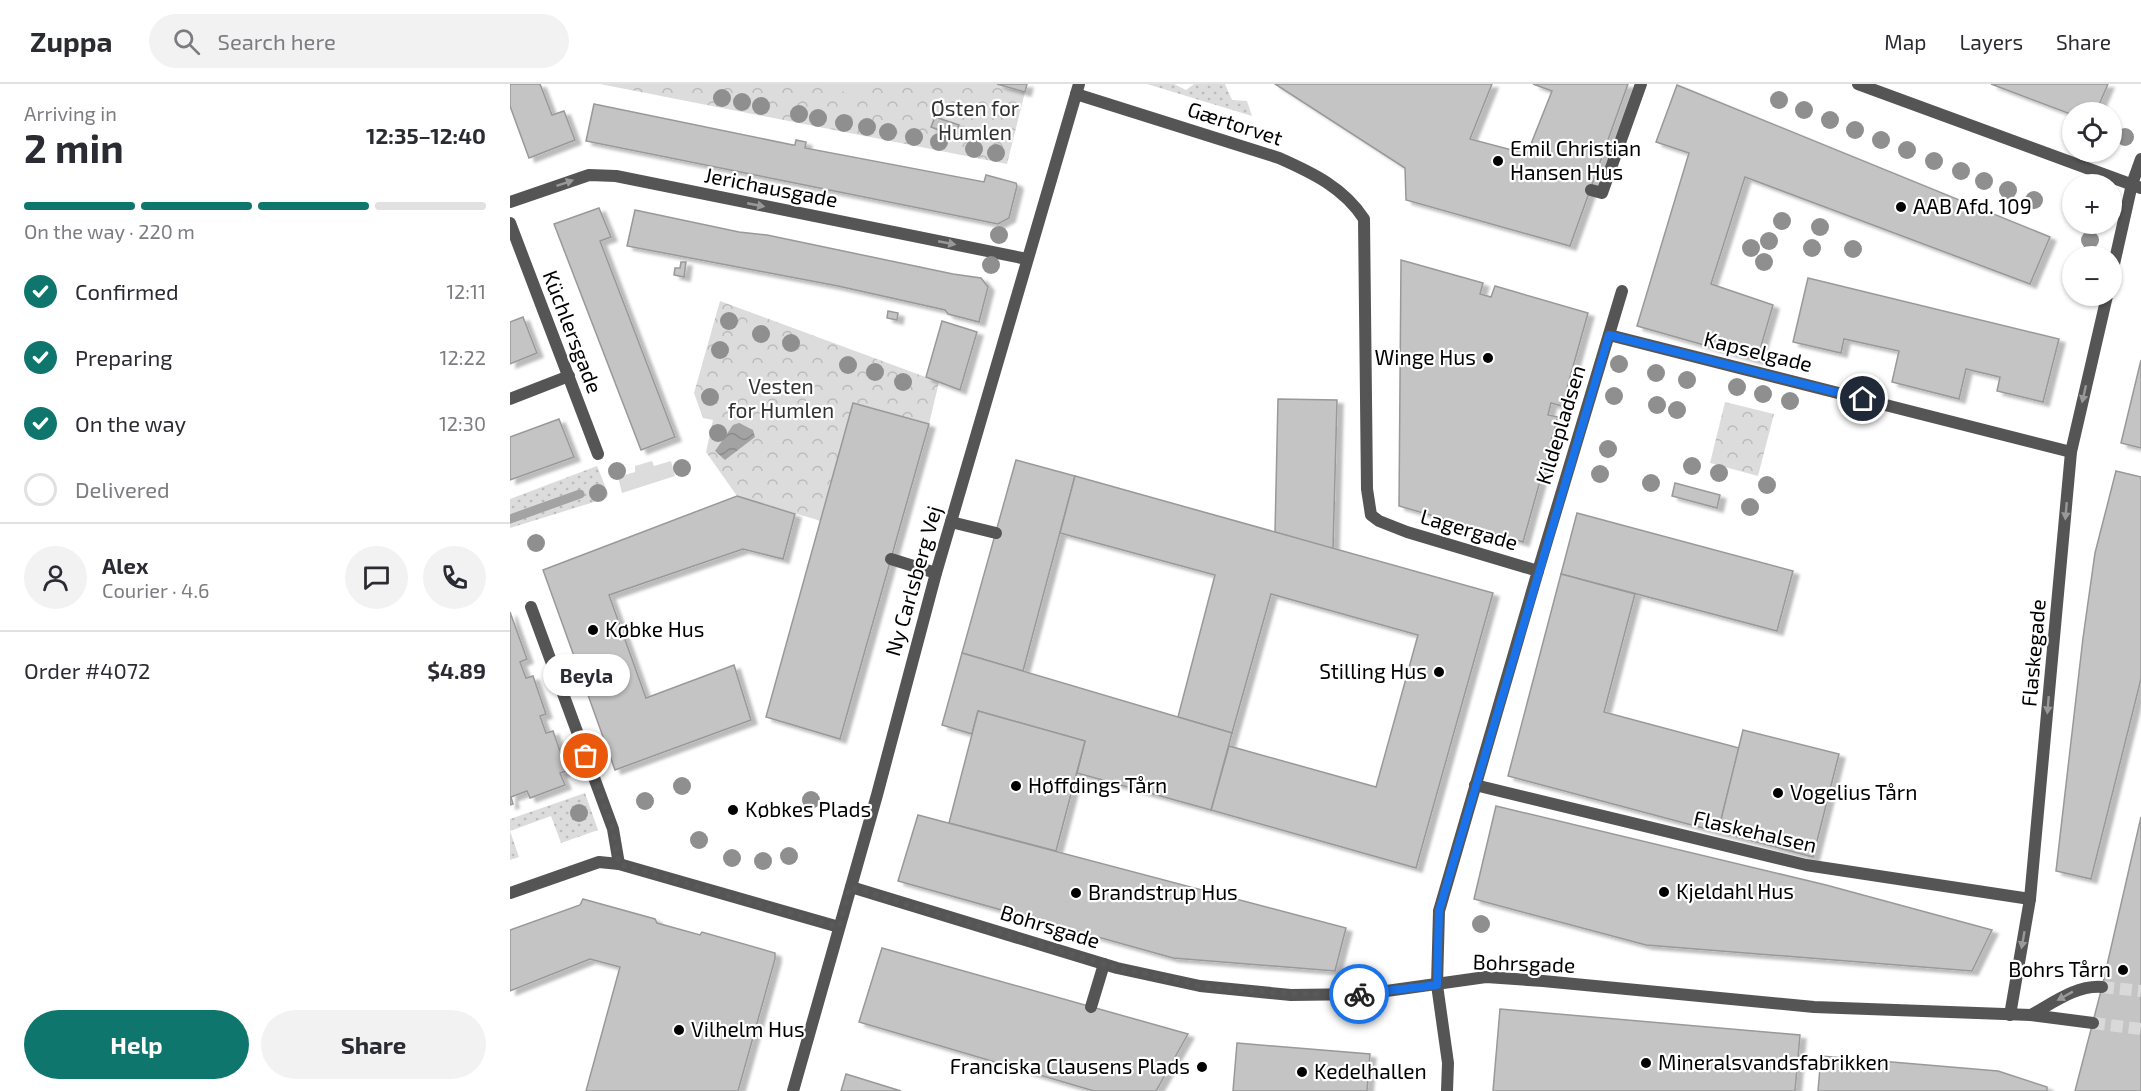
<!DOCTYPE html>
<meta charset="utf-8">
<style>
body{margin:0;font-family:"Exo 2",sans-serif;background:#f2f2f3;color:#2b2b33;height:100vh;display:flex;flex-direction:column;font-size:22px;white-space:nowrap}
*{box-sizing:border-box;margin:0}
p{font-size:20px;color:#7c7c81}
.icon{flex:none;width:33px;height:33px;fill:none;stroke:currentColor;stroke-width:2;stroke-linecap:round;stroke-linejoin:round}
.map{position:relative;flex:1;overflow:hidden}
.drawer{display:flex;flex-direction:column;background:#fff;width:510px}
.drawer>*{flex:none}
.fabs{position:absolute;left:1552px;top:18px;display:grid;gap:12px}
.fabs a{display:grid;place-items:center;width:60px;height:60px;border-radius:50%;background:#fff;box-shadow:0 2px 4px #0004;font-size:30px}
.pin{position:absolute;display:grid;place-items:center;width:51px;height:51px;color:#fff;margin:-26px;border:3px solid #fff;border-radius:50%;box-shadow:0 2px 6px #0007}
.courier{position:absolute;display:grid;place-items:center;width:60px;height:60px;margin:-30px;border:4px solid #1a73e8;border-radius:50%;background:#fff;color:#222;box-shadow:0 2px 8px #0007}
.bubble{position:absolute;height:42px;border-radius:21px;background:#fff;box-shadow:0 2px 4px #0004;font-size:20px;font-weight:700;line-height:42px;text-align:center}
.summary em{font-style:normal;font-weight:700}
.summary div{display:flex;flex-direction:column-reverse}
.summary{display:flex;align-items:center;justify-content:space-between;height:102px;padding:0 24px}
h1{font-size:39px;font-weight:700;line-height:45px}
.bar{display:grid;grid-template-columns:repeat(4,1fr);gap:9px 6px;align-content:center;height:72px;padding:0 24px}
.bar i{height:8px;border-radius:4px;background:#e1e1e2}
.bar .selected{background:#0f766e}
.bar p{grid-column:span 4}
.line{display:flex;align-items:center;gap:15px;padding:0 24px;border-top:2px solid #e1e1e2}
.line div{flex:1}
.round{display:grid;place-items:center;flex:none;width:63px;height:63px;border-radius:32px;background:#f2f2f3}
ol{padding:0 24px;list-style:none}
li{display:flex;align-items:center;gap:18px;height:66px}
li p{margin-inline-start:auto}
li .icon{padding:6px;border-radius:50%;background:#0f766e;color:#fff;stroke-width:4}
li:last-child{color:#7c7c81}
li i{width:33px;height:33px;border:3px solid #e1e1e2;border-radius:50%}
.primary-button{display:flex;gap:12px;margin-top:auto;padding:12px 24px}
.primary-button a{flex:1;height:69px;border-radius:36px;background:#0f766e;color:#fff;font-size:24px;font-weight:700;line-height:69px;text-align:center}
.primary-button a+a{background:#f2f2f3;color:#2b2b33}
header{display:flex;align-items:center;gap:36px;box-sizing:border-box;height:84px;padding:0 30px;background:#fff;border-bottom:2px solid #e1e1e2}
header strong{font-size:28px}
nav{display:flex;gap:33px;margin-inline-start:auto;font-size:21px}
.search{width:420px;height:54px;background:#f2f2f3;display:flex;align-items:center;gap:15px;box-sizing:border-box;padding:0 21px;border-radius:33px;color:#7c7c81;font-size:22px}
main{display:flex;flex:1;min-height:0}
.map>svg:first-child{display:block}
.grass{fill:url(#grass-dots)}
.park{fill:url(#park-crowns)}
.pitch{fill:#dcdcdc}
.water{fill:url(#water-waves)}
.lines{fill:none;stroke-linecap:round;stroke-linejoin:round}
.stream{stroke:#a3a3a3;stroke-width:9}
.building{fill:#c4c4c4;stroke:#999;stroke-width:1.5;filter:url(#shadow)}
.tertiary-tunnel{stroke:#d9d9d9;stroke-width:12;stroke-dasharray:12 6;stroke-linecap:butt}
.service{stroke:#555;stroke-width:12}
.pedestrian{stroke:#555;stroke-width:12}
.minor{stroke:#555;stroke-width:12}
.tertiary{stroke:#555;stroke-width:12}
.tree{fill:#8f8f8f}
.oneway{fill:#999}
.done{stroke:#595959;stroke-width:6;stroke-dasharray:0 10.8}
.route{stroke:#1a73e8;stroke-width:8}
.poi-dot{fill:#000;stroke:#fff;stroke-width:2}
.labels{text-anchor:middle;stroke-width:4.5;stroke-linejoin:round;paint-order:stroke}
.park-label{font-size:21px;fill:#333;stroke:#fff}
.street-label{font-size:21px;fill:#000;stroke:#fff}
.poi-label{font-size:21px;fill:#000;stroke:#fff;text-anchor:start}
</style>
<header>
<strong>Zuppa</strong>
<div class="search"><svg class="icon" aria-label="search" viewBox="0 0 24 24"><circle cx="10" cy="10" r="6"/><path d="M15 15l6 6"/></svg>Search here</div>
<nav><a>Map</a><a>Layers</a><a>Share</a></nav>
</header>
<main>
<section class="drawer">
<div class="summary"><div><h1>2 min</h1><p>Arriving in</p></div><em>12:35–12:40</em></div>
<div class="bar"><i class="selected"></i><i class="selected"></i><i class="selected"></i><i></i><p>On the way · 220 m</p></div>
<ol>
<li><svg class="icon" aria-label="check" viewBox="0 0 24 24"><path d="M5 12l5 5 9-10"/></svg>Confirmed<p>12:11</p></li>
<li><svg class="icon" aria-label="check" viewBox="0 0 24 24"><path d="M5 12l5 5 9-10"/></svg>Preparing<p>12:22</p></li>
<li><svg class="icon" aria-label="check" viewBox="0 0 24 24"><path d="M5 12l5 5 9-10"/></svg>On the way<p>12:30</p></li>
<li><i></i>Delivered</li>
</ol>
<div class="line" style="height:108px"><a class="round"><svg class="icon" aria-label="person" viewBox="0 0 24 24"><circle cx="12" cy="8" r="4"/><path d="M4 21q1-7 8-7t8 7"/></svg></a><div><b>Alex</b><p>Courier · 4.6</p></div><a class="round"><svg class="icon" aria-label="chat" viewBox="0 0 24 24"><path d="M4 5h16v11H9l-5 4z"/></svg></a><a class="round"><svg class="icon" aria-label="phone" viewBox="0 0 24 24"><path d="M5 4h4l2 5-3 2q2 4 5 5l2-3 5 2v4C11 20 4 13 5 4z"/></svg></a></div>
<div class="line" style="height:78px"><div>Order #4072</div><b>$4.89</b></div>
<div class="primary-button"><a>Help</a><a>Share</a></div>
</section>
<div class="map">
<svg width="1631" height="1007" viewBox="0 0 1631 1007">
<defs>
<pattern id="grass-dots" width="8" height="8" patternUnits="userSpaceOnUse" patternTransform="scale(1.5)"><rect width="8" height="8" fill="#dcdcdc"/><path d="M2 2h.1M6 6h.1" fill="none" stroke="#bbb" stroke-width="1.8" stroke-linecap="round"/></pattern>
<pattern id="park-crowns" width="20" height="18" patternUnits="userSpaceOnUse" patternTransform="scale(1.5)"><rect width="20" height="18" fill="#dcdcdc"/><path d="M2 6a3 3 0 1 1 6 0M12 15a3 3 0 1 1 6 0" fill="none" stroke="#bbb"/></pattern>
<pattern id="water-waves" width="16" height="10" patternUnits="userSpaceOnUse" patternTransform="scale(1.5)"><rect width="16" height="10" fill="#a3a3a3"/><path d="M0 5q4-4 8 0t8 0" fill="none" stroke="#8b8b8b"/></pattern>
<filter id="shadow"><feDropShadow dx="6" dy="4" stdDeviation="1.5" flood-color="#0004"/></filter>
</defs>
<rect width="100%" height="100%" fill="#fff"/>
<g class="grass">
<path d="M637,0H664L676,6L684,0H715L722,16L737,17L742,32Z"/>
<path d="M87,382L98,409L97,414L0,444V415Z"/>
<path d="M75,709L88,746L51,759L41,732L0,747L9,773L0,776V735Z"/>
</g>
<g class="park">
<path d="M90,0H487L515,8L497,80Z"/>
<path d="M210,217L429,298L419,340L343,320L311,437L227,412L196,368L203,336L193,334L184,309Z"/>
<path d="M1215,318L1264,330L1248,392L1200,379Z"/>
</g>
<g class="pitch">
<path d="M297,0H358L354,12Z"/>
<path d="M142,377L144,382L161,377L165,392L112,409L108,393L125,388V382Z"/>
</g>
<path class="water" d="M229,339L243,346L245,353L215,376L205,367L223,341Z"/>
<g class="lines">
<path class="stream" d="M0,435L70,410"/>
</g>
<g class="building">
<path d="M0,0H30L42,31L54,27L65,56L19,74L0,22Z"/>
<path d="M487,0H517L515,8Z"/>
<path d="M765,0H982L960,55L1017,70L1042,7L1023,0H1118L1060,162L896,116L895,84Z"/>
<path d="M1481,0H1598L1586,28H1563V31Z"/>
<path d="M1167,1L1540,153L1520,200L1235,93L1201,200L1263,221L1247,276L1127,242L1179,69L1146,58Z"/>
<path d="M84,20L283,61H285L286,56L296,58L295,64L474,98L476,91L506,99L507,102L499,134L488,140L76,57Z"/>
<path d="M425,33L449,41L445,52L421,43Z"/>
<path d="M89,124L101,153L90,157L165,353L131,366L44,140Z"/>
<path d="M125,126L229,148L257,151L443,190L471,194L478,203L469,238L438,230L435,226L328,202L117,162Z"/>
<path d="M891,176L973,199L970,210L981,213L985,202L1078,229L1052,322L1041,319L1038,331L1048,333L1013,458L889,422Z"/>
<path d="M171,178H176L174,193L164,191L165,184H170Z"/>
<path d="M1298,194L1549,255L1533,318L1487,307L1490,293L1456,285L1449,315L1382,298L1389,267L1334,255L1331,269L1283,258Z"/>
<path d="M378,227L388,229L387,236L377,234Z"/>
<path d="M13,233L27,269L0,280V238Z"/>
<path d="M432,237L467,248L450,306L416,293Z"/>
<path d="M1631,276V364L1611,359Z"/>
<path d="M768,315L827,316L823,465L765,448Z"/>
<path d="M343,319L419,340L330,655L256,633Z"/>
<path d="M49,335L64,373L0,396V353Z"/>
<path d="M506,376L565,392L513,587L452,569Z"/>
<path d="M1606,387L1631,393V595L1581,795L1546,787L1573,554L1585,469Z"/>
<path d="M565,392L983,509L906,784L701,726L719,662L866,703L908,551L761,510L722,649L668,633L705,491L550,449Z"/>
<path d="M1165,399L1210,411L1207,424L1162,412Z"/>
<path d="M227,412L285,430L273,475L233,465L99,511L136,614L224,581L241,636L105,686L33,486Z"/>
<path d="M1067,429L1283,487L1267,547L1051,490Z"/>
<path d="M1051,490L1125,510L1094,628L1229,664L1208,748L998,692Z"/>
<path d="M0,528L17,575L10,578L16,594L23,592L36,630L30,632L36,649L43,647L57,687L50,689L55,701L20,714L17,707L1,713L3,720L0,721Z"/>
<path d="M452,569L722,649L701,726L567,689L575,657L468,627L462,650L432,641Z"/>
<path d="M468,627L575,657L546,767L439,739Z"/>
<path d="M1233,646L1329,670L1303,773L1208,748Z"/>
<path d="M986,722L1316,801L1482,846L1462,887L1136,861L964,815Z"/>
<path d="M408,731L836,844L825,887L663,874L388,797Z"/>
<path d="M1631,733V1007H1565L1592,903Z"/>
<path d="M73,815L145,835L147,839L190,851L192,848L265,869V875L228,1007H76L110,883L80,875L0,907V846L70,821Z"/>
<path d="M372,864L678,950L646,1007H584L349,938Z"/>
<path d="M990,925L1290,951L1285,1007H983Z"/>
<path d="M727,959L860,970L857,1007H723Z"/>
<path d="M1311,972L1488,987L1537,1003V1007H1308Z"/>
<path d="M336,990L391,1007H331Z"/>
</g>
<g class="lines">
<g class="tertiary-tunnel">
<path d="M1592,903L1631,907"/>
<path d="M1583,939L1631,945"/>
</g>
<g class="service">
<path d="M1081,106L1092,109L1131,0"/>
<path d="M1602,189L1622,100"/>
<path d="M1561,368L1597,212"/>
<path d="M441,438L486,449"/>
<path d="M381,475L426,489"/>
<path d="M581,923L594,880"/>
</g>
<path class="pedestrian" d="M965,701L1296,781L1520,815"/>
<g class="minor">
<path d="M566,10L769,74C803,89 834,104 854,135L857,405L861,431L869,437L897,448L1028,487L929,827L927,901L938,979L937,1007"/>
<path d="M1622,100L1631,75"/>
<path d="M0,118L79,91L106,92L517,175"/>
<path d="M0,139L88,370"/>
<path d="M1099,251L1561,368L1520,815L1500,931"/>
<path d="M0,315L59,292"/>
<path d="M1028,487L1112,207"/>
<path d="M21,523L103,745L109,780"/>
<path d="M341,803L607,884L690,902L781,911L855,910L976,893L1033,897L1304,923L1521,931"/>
<path d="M0,809L89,778L109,780L329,843"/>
<path d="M283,1007L367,711L426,489L569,0"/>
</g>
<g class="tertiary">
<path d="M1348,0L1631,104"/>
<path d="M1521,931C1543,919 1566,901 1592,903"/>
<path d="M1521,931L1583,939"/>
</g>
</g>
<g class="tree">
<circle cx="212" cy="14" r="9"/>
<circle cx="1269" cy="16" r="9"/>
<circle cx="232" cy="18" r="9"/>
<circle cx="251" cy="22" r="9"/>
<circle cx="1294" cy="26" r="9"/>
<circle cx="289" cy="30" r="9"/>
<circle cx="308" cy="34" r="9"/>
<circle cx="1320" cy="36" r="9"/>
<circle cx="334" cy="39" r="9"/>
<circle cx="357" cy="43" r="9"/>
<circle cx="1345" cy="46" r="9"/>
<circle cx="378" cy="48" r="9"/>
<circle cx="404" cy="53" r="9"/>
<circle cx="1615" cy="53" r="9"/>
<circle cx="1371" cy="56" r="9"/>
<circle cx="429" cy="58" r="9"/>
<circle cx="464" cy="65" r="9"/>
<circle cx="1397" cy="66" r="9"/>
<circle cx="486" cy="69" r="9"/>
<circle cx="1424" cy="77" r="9"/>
<circle cx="1451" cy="87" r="9"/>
<circle cx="1474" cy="97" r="9"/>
<circle cx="1498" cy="106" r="9"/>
<circle cx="1524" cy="116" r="9"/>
<circle cx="1272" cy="137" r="9"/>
<circle cx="1310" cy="143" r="9"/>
<circle cx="489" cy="151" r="9"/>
<circle cx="1580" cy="156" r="9"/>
<circle cx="1259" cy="157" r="9"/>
<circle cx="1241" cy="164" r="9"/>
<circle cx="1302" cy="164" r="9"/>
<circle cx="1343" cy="165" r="9"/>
<circle cx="1254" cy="178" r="9"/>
<circle cx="481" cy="181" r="9"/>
<circle cx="219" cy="237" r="9"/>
<circle cx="251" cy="250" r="9"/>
<circle cx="281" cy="259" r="9"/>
<circle cx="210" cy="266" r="9"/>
<circle cx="1109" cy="280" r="9"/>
<circle cx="338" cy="281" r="9"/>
<circle cx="365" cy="288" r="9"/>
<circle cx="1146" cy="289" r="9"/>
<circle cx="1177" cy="296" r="9"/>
<circle cx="393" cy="298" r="9"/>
<circle cx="1227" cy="303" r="9"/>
<circle cx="1253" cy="310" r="9"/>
<circle cx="1104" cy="312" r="9"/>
<circle cx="200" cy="313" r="9"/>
<circle cx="1280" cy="317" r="9"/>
<circle cx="1147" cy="321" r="9"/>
<circle cx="1167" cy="326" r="9"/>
<circle cx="208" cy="349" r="9"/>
<circle cx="1098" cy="365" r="9"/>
<circle cx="1182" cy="382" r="9"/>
<circle cx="172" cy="384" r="9"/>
<circle cx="107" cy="387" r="9"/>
<circle cx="1209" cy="389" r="9"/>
<circle cx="1090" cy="390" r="9"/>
<circle cx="1141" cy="399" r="9"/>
<circle cx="1257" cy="401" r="9"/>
<circle cx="88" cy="409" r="9"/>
<circle cx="1240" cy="423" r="9"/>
<circle cx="26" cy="459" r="9"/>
<circle cx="172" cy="702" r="9"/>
<circle cx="301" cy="716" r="9"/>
<circle cx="135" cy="717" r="9"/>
<circle cx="69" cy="729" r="9"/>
<circle cx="189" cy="756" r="9"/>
<circle cx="279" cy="772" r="9"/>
<circle cx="222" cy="774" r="9"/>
<circle cx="253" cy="777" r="9"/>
<circle cx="971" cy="840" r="9"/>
</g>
<defs><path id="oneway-solid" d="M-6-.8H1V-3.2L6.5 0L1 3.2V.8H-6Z" transform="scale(1.5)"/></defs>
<g class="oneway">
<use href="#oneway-solid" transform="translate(55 99) rotate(-19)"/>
<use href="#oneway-solid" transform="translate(246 121) rotate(11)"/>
<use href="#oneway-solid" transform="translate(437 159) rotate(11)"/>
<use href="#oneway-solid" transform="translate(1574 310) rotate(103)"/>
<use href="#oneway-solid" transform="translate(1556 427) rotate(95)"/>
<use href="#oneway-solid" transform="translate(1538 621) rotate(95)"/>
<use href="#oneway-solid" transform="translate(1513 856) rotate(100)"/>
<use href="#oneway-solid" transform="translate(1555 912) rotate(151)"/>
</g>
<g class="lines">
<path class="done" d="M76,672L103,745L109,780L329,843L340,803L607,884L674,898L690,902L781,910H849"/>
<path class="route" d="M849,910L927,901L929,827L1099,251L1353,315"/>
</g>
<g class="poi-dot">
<circle cx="988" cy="77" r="6"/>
<circle cx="1391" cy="123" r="6"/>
<circle cx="978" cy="274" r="6"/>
<circle cx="83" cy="546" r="6"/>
<circle cx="929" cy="588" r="6"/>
<circle cx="506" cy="702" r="6"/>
<circle cx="1268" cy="709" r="6"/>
<circle cx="223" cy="726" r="6"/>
<circle cx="1154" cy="808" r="6"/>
<circle cx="566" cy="809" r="6"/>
<circle cx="1613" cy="886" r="6"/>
<circle cx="169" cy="946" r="6"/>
<circle cx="1136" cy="979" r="6"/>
<circle cx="692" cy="983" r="6"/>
<circle cx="792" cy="988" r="6"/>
</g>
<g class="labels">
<g class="park-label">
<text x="465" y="32">Østen for<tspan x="465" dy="24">Humlen</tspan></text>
<text x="271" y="310">Vesten<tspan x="271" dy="24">for Humlen</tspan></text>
</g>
<g class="street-label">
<text transform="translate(725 40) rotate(18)" y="7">Gærtorvet</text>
<text transform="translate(261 104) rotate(11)" y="7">Jerichausgade</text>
<text transform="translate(62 248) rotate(69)" y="7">Küchlersgade</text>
<text transform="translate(1248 268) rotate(14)" y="7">Kapselgade</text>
<text transform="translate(1051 341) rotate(-73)" y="7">Kildepladsen</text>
<text transform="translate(959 446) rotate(16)" y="7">Lagergade</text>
<text transform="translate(404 497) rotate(-74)" y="7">Ny Carlsberg Vej</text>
<text transform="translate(1524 569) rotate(-85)" y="7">Flaskegade</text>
<text transform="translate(1245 748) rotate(13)" y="7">Flaskehalsen</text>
<text transform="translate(540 843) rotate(17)" y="7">Bohrsgade</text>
<text transform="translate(1014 880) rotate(2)" y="7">Bohrsgade</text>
</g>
<g class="poi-label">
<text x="1000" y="72">Emil Christian<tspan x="1000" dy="24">Hansen Hus</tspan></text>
<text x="1403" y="130">AAB Afd. 109</text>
<text x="966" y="281" text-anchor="end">Winge Hus</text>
<text x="95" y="553">Købke Hus</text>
<text x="917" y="595" text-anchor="end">Stilling Hus</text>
<text x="518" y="709">Høffdings Tårn</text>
<text x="1280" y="716">Vogelius Tårn</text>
<text x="235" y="733">Købkes Plads</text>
<text x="1166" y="815">Kjeldahl Hus</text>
<text x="578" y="816">Brandstrup Hus</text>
<text x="1601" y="893" text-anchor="end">Bohrs Tårn</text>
<text x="181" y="953">Vilhelm Hus</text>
<text x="1148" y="986">Mineralsvandsfabrikken</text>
<text x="680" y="990" text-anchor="end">Franciska Clausens Plads</text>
<text x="804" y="995">Kedelhallen</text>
</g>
</g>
</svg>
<div class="fabs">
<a><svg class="icon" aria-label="locate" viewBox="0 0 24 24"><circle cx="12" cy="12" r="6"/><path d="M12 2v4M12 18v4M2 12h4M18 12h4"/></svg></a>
<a>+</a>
<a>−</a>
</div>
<div class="pin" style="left:76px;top:672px;background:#ea580c"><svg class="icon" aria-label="bag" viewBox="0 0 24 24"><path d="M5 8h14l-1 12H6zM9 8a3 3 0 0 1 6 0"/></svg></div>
<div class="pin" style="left:1353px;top:315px;background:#1f2937"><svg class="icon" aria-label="home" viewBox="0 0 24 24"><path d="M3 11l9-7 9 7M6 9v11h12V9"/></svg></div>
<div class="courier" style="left:849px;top:910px"><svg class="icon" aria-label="bike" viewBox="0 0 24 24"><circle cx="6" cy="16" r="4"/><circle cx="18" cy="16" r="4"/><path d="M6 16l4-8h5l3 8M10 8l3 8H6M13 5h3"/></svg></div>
<div class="bubble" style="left:33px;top:570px;width:87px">Beyla</div>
</div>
</main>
